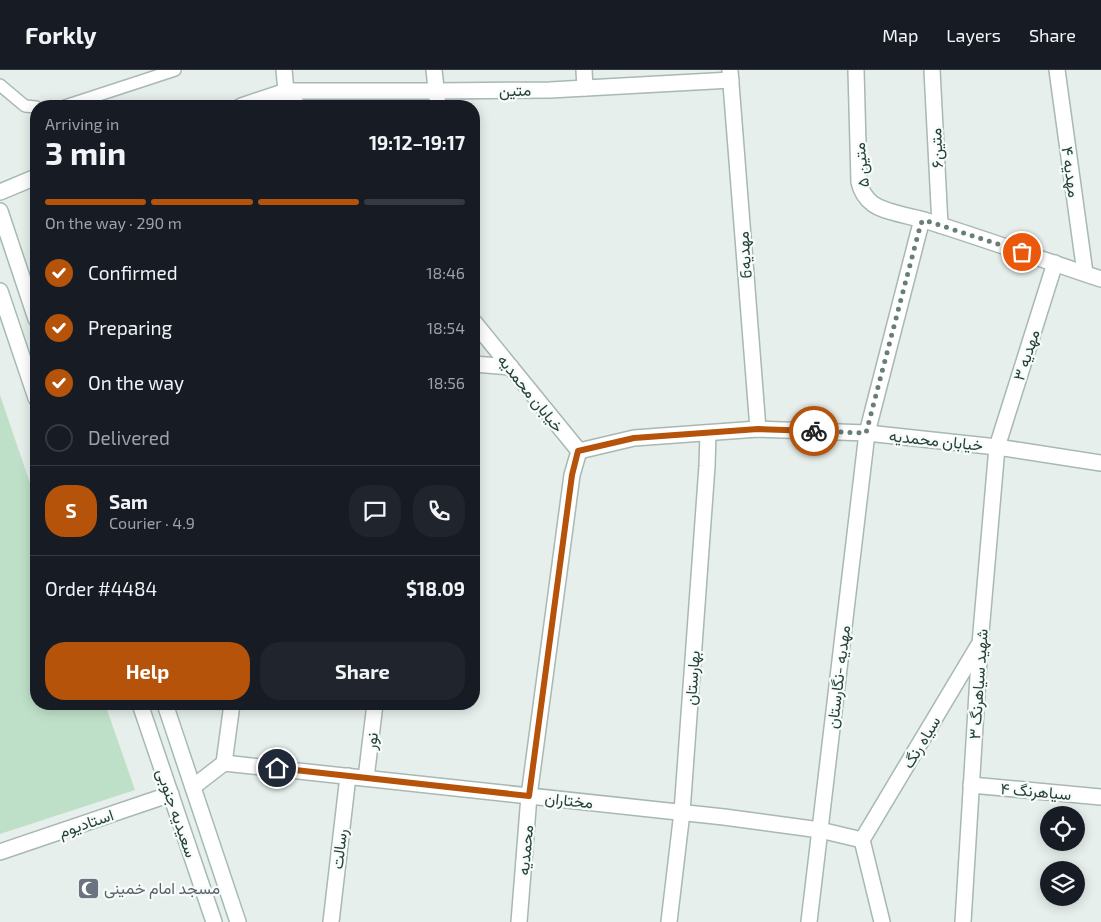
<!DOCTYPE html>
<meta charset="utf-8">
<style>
body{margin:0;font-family:"Exo 2",Vazirmatn,sans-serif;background:#20242c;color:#f1f3f6;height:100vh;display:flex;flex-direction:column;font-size:19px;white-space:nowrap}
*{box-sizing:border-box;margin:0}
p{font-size:16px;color:#9ea1a6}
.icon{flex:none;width:28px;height:28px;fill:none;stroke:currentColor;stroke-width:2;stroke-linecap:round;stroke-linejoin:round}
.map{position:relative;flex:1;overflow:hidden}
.details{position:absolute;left:30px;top:30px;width:450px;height:610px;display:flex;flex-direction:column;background:#171b24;border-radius:20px;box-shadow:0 2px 12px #0003}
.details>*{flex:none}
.controls{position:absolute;left:1040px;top:736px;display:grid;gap:10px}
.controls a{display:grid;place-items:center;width:45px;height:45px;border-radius:50%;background:#171b24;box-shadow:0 2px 12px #0003;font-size:25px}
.pin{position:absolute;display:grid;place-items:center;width:42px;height:42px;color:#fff;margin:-21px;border:2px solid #fff;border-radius:50%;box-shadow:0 1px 5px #0007}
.courier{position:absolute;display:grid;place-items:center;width:50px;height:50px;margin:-25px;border:4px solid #b45309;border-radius:50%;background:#fff;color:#222;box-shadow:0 1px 6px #0007}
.summary em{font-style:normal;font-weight:700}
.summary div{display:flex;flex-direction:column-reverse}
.summary{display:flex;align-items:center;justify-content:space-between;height:85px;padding:0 15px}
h1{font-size:32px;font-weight:700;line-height:38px}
.bar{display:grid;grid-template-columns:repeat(4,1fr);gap:8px 5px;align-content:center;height:60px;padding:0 15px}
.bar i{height:6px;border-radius:4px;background:#363941}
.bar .selected{background:#b45309}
.bar p{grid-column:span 4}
.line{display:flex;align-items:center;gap:12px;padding:0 15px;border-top:1px solid #363941}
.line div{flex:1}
.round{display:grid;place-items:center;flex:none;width:52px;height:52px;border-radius:20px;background:#20242c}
ol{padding:0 15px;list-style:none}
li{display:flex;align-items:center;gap:15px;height:55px}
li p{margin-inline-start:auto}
li .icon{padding:5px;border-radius:50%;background:#b45309;color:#fff;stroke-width:4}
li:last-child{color:#9ea1a6}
li i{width:28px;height:28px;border:2px solid #363941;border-radius:50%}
.primary-button{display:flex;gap:10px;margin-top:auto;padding:10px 15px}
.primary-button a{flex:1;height:58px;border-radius:20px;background:#b45309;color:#fff;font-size:20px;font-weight:700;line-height:58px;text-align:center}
.primary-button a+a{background:#20242c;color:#f1f3f6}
header{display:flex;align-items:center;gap:30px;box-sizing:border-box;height:70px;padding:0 25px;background:#171b24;border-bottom:1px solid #363941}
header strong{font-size:24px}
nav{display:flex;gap:28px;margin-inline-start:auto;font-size:18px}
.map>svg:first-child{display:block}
.green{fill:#bfe0c8}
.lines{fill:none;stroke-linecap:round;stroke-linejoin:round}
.service-casing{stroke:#a8b8b2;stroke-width:14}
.minor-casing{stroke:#a8b8b2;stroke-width:18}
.secondary-casing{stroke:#a4bbb3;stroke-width:18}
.service{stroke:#fff;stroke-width:11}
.minor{stroke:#fff;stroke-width:15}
.secondary{stroke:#fff;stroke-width:15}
.done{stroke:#687f78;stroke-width:5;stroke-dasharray:0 9}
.route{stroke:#b45309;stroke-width:6}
.labels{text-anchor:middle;stroke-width:4.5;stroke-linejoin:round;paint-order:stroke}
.street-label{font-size:16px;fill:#24423a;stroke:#f7fbf9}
.worship-label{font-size:16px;fill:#5b616d;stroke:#f7fbf9;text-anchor:start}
</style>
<header>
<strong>Forkly</strong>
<nav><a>Map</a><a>Layers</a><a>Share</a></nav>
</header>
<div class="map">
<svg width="1101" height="852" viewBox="0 0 1101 852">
<rect width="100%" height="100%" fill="#e6efeb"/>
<path class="green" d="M0,325L36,431V634H105L135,720L0,764Z"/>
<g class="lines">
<defs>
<g id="service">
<path d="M0,15L25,36L36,37"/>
<path d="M65,36L175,0"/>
</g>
<g id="minor">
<path d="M284,0L286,21"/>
<path d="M434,0L438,36"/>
<path d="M584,0L585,18"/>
<path d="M856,0L859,112C861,121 865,128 873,134C886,143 911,146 927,151C985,169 1043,190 1101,209"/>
<path d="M932,0L940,155"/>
<path d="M1057,0L1085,203"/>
<path d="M730,1L758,359"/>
<path d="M286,21L298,36"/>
<path d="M241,36L286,21H436L550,20L731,10"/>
<path d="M0,122L36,107"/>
<path d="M474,252L579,381"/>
<path d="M474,294L511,297"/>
<path d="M579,381L634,368L758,359L867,363L997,377L1101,393"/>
<path d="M224,693L232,634"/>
<path d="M366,708L375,634"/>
<path d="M971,715L1101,727"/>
<path d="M193,717L224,693L724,747L820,760L862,770"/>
<path d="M862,770L978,576"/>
<path d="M862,770L882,852"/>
<path d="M0,782L171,724"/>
<path d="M331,852L348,706"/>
<path d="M519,852L529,726L572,405L579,381"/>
<path d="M669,852L682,742L707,396L708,363"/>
<path d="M809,852L867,363L921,153L924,150"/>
<path d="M963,852L980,574L997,377L1055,193"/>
</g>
<g id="secondary">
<path d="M0,141L36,249"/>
<path d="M0,221L36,328"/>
<path d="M140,634L214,852"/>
<path d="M165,634L238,852"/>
</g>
</defs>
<use href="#service" class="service-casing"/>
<use href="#minor" class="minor-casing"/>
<use href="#secondary" class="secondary-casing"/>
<use href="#service" class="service"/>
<use href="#minor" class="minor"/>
<use href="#secondary" class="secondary"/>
</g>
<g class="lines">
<path class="done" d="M814,361L866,363L921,153L924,150L1022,182"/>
<path class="route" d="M277,698L529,726L572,405L578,381L634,368L758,359L814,361"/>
</g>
<defs>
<symbol id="mosque-square" viewBox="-11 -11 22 22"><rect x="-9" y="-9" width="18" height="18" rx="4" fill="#6b7280" stroke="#f7fbf9"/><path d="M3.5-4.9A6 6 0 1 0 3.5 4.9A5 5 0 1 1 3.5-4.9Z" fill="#fff"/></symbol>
</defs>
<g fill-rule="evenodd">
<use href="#mosque-square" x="76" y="806" width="25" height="25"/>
</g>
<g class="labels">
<g class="street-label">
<text transform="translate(515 20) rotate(-1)" y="6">متین</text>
<text transform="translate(936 78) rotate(-93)" y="6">متین۶</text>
<text transform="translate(861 95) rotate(-96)" y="6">متین ۵</text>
<text transform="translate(1071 102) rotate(82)" y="6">مهدیه ۴</text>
<text transform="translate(744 185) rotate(-94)" y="6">مهدیه6</text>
<text transform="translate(1026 285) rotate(-72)" y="6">مهدیه ۳</text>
<text transform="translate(531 323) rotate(51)" y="6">خیابان محمدیه</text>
<text transform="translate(936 370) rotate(6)" y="6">خیابان محمدیه</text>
<text transform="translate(838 607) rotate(-83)" y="6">مهدیه -نگارستان</text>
<text transform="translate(692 608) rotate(-86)" y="6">بهارستان</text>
<text transform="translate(978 614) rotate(-86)" y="6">شهید سیاهرنگ ۳</text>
<text transform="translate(371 671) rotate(-83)" y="6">نور</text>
<text transform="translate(921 672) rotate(-59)" y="6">سیاه رنگ</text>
<text transform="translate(1036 721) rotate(5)" y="6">سیاهرنگ ۴</text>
<text transform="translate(569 730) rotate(6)" y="6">مختاران</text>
<text transform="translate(177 743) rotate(71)" y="6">سعیدیه جنوبی</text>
<text transform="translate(86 753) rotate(-19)" y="6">استادیوم</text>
<text transform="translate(339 779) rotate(-83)" y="6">رسالت</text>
<text transform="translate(525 780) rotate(-85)" y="6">محمدیه</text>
</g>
<g class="worship-label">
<text x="104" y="824">مسجد امام خمینی</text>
</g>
</g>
</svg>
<div class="controls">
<a><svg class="icon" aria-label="locate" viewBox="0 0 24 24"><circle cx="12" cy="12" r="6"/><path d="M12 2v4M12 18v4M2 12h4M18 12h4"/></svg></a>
<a><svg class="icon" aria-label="layers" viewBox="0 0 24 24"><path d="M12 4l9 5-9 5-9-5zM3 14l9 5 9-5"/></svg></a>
</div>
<div class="pin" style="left:1022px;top:182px;background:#ea580c"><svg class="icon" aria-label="bag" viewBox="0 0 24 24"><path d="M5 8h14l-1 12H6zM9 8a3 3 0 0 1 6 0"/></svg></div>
<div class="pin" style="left:277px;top:698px;background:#1f2937"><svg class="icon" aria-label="home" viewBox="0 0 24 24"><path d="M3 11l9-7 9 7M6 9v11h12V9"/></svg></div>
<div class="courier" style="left:814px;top:361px"><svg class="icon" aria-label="bike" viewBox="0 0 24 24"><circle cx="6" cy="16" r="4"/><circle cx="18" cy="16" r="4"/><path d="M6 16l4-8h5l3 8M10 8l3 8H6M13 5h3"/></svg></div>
<section class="details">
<div class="summary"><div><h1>3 min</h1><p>Arriving in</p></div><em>19:12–19:17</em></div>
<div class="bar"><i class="selected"></i><i class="selected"></i><i class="selected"></i><i></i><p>On the way · 290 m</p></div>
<ol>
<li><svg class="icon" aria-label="check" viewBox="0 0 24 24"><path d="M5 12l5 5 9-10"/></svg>Confirmed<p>18:46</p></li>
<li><svg class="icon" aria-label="check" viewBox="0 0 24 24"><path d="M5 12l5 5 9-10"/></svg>Preparing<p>18:54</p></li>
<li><svg class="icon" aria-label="check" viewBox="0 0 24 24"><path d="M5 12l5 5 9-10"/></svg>On the way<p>18:56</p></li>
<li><i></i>Delivered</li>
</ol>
<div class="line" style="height:90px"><b class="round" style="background:#b45309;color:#fff">S</b><div><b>Sam</b><p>Courier · 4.9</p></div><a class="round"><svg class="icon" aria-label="chat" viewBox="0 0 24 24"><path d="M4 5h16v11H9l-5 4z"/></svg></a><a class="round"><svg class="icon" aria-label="phone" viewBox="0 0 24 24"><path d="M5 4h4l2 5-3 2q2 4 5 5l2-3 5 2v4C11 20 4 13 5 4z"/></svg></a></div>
<div class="line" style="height:65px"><div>Order #4484</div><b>$18.09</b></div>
<div class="primary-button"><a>Help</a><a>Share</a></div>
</section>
</div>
